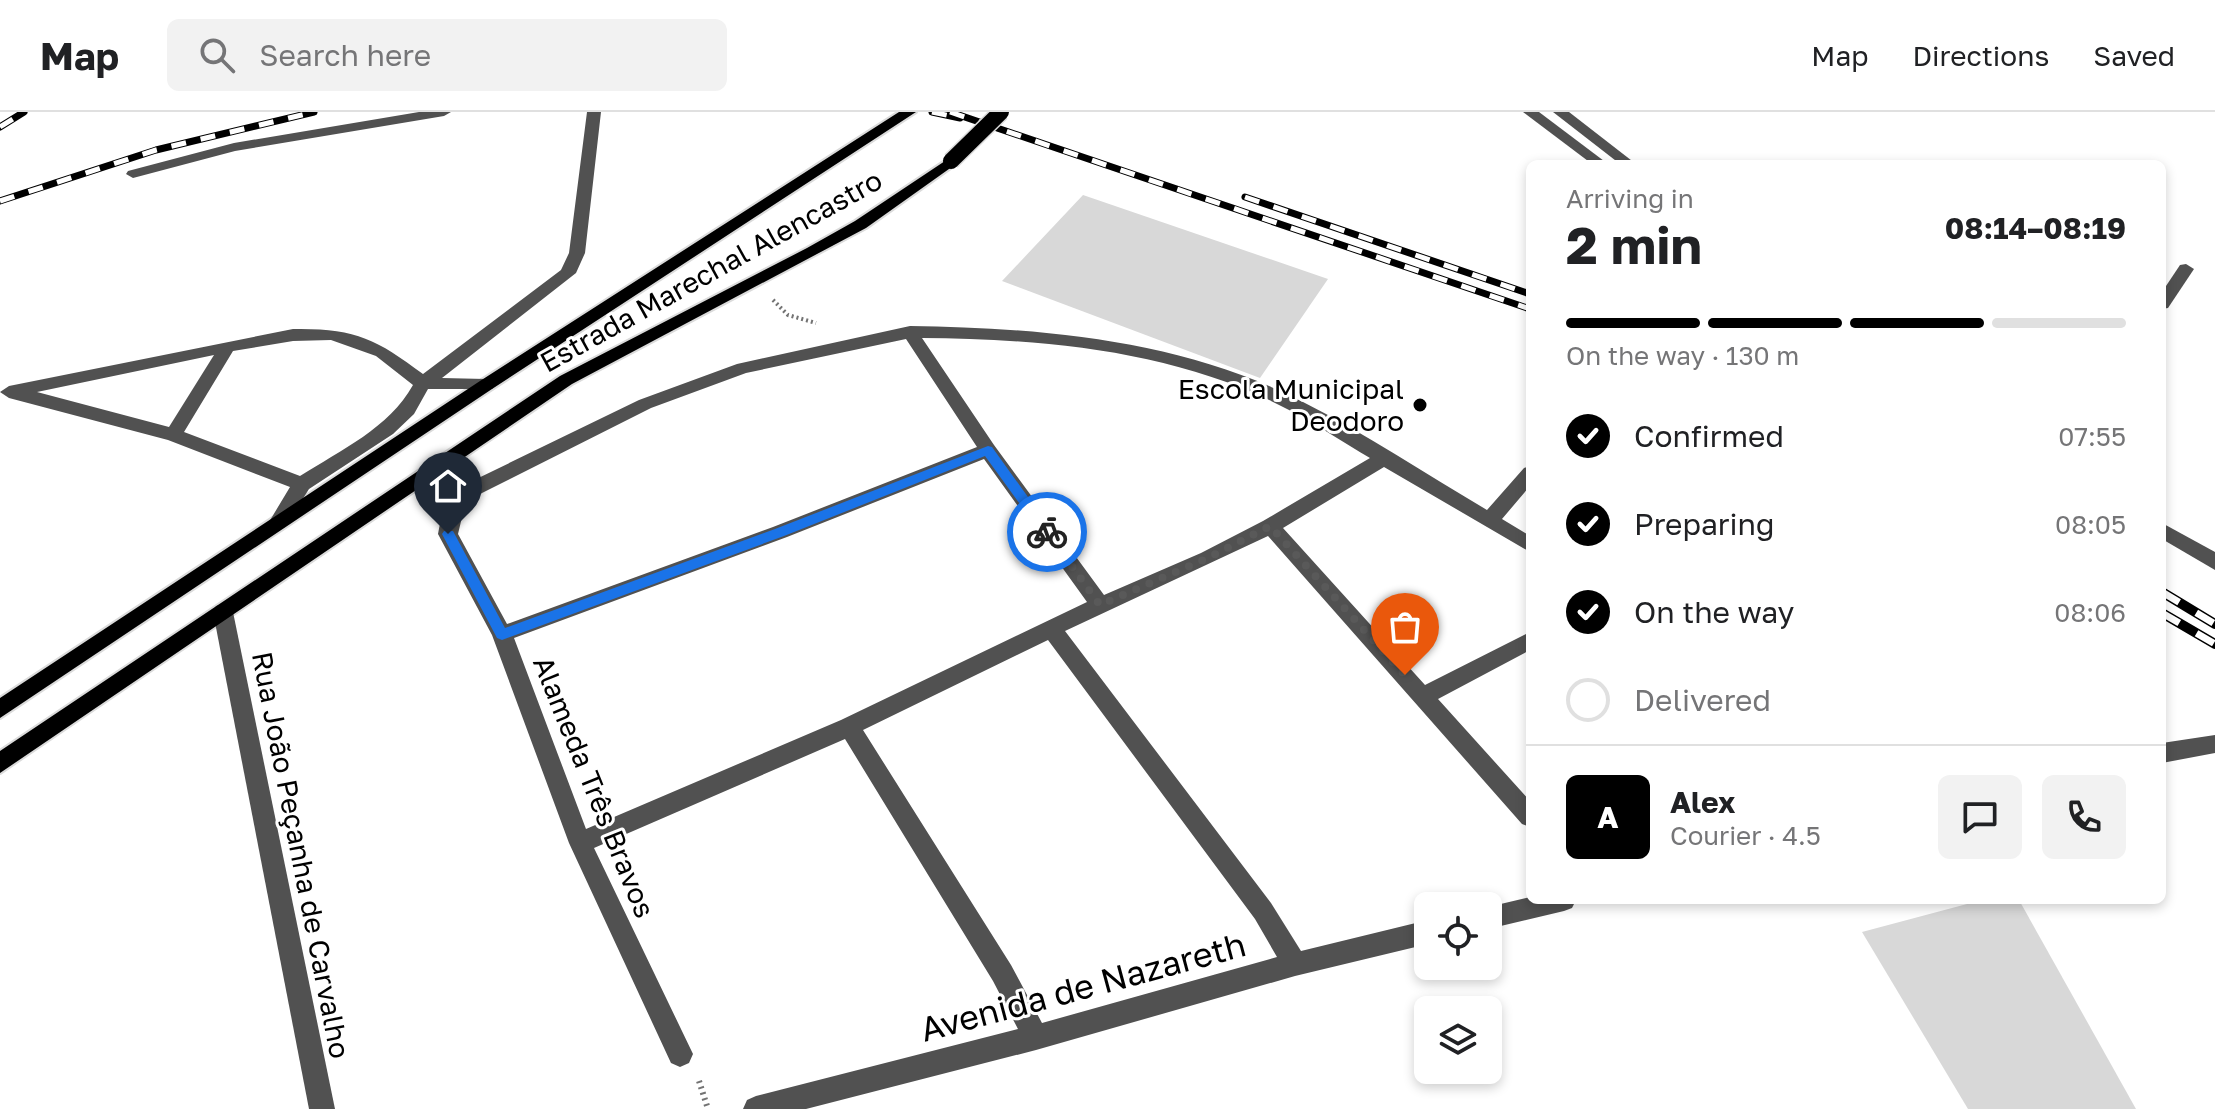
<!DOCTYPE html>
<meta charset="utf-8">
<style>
body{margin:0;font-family:"Golos Text",sans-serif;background:#f2f2f2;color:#202124;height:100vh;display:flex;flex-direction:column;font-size:30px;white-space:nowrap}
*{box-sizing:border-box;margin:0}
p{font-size:26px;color:#757577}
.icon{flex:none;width:44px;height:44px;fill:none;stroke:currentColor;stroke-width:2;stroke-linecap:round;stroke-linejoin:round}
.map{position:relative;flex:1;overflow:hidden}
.details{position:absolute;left:1526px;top:48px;width:640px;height:744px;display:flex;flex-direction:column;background:#fff;border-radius:12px;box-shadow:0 4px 12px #0003}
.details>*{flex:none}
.controls{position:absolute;left:1414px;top:780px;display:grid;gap:16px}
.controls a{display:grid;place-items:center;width:88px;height:88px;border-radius:12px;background:#fff;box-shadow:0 4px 12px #0003;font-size:40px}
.pin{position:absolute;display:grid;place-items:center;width:68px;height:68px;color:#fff;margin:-82px -34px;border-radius:50% 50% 50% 0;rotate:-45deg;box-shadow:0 0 8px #0007}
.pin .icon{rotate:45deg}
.courier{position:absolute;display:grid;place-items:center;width:80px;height:80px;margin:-40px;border:6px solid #1a73e8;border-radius:50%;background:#fff;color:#222;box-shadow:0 2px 10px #0007}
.head em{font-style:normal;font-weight:700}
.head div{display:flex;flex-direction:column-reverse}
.head{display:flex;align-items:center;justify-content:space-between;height:136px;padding:0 40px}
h1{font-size:52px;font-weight:700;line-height:60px}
.bar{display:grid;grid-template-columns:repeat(4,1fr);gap:12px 8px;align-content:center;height:96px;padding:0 40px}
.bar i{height:10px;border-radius:6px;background:#e0e0e0}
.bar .active{background:#000}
.bar p{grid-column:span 4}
.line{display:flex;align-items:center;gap:20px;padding:0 40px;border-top:2px solid #e0e0e0}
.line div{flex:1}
.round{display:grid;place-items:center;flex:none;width:84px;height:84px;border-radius:12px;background:#f2f2f2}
ol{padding:0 40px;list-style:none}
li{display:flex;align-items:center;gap:24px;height:88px}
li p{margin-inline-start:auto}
li .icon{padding:8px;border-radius:50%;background:#000;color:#fff;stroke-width:4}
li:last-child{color:#757577}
li i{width:44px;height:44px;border:4px solid #e0e0e0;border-radius:50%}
header{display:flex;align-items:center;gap:48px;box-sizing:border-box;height:112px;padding:0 40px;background:#fff;border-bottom:2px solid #e0e0e0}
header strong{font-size:38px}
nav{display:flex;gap:44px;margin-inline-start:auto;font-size:28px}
.search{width:560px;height:72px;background:#f2f2f2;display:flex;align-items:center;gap:20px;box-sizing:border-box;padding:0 28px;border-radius:12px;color:#757577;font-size:30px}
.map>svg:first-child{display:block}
.green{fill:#d8d8d8}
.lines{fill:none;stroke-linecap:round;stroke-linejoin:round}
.major-casing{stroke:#dbdbdb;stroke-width:4}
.path-far1{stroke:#737373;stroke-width:4;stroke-dasharray:2 3;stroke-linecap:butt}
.path{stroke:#737373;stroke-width:6;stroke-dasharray:2 4;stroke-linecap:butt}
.minor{fill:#515151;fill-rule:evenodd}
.major{fill:#000;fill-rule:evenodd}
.rail-far1-casing{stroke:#000;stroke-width:7}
.rail-casing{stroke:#000;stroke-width:10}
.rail-far1{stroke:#fff;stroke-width:5;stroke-dasharray:15;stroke-linecap:butt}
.rail{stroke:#fff;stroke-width:7;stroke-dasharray:20;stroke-linecap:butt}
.major-bridge-casing{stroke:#dbdbdb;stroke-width:19;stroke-linecap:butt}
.major-bridge{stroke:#000;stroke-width:16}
.route{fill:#1a73e8}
.done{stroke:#595959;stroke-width:8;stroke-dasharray:0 14.4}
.poi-dot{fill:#000;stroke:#fff;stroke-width:3}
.labels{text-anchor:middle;stroke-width:6;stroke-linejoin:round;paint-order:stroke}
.street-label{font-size:28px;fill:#000;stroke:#fff}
.poi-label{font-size:28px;fill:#000;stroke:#fff;text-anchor:end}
.near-street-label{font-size:34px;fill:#000;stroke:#fff}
</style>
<header>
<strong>Map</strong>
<div class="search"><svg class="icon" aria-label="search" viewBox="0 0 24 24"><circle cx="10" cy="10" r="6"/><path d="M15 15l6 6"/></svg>Search here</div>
<nav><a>Map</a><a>Directions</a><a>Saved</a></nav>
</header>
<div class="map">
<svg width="2215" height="997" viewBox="0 0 2215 997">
<rect width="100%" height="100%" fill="#fff"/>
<g class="green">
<path d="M1083,83L1328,167L1260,266L1002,169Z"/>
<path d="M1982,788H2019L2136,997H1968L1862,820Z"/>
</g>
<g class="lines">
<defs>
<g id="major">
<path d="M899,0H916L492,277L0,606V586L480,269Z"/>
<path d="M951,45L958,49L956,52L866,116L572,272L0,661V639L560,264L807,136L855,109Z"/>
</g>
</defs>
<use href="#major" class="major-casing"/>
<path class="path-far1" d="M773,188L788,203L816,211"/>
<path class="path" d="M699,969L708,997"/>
<g class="minor">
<path d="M419,0H451L444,4L235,39L133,66L126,62L128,59L234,31Z"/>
<path d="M587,0H601L585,141L576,161L442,266L486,267L492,269L495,273L492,277H428L414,302L393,322L309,377L285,415L278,417L269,410L290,375L168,328L9,286L0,280L9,274L293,217C354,216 375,226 423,262L561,158L569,141ZM331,228L376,244L413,273C389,316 341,338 300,364L184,320L233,239L293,229ZM214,243L169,315L37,280Z"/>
<path d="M1523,0H1539L1608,52H1592Z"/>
<path d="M1553,0H1569L1636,52H1620Z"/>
<path d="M2186,152L2194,157L2168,196L2162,197V180L2180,153Z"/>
<path d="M910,214C1044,216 1182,228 1303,290C1366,322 1426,362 1487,398L1524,356L1530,354V374L1502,407L1530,424V440L1384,355L1283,416L1425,573L1530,520V538L1438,587L1530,689V715L1522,712L1268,424L1065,519L1271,791L1301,839L1428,808V832L1295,864L1036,938L806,997H743L747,988L756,984L1018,917L993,869L845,627L594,736L693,942L689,951L680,955L671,951L569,731L492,523L438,422C441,401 451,386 466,372L639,288L737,252ZM922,226C1047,227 1179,239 1291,299C1318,313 1344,331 1370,346L1263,409L1201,441L1104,483L994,333ZM906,227L977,335L773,415L507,512L458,422L463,401L480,382L651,296L746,261ZM984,347L1087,490L841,608L586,717L514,526L787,425ZM1048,528L1255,807L1277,845L1042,911L1011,853L863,618Z"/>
<path d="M2162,411L2215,440V458L2162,427Z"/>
<path d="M223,492L230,494L233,500L335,997H309L213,500L216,494Z"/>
<path d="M2215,623V641L2162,651V631Z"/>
<path d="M1530,785V788H1576L1572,796L1564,799L1488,817V795Z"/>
</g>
<use href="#major" class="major"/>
<defs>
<g id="rail-far1">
<path d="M932,0L960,6"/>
<path d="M950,0L1530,197"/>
<path d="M0,15L24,0"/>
<path d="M1245,85L1530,182"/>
<path d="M0,89L156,38L314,0"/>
</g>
<g id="rail">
<path d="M2162,480L2215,512"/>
<path d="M2162,501L2215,532"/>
</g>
</defs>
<use href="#rail-far1" class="rail-far1-casing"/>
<use href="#rail" class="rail-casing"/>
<use href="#rail-far1" class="rail-far1"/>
<use href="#rail" class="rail"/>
<defs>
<path id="major-bridge" d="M951,49L1001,0"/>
</defs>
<use href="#major-bridge" class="major-bridge-casing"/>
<use href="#major-bridge" class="major-bridge"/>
</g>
<path class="route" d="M988,334L992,335L1051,417V424H1043L985,344L784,424L502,528L497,526L442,422L444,419H453L505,516L775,417Z"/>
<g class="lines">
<path class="done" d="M1047,420L1100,493L1208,446L1270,414L1405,563"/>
</g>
<circle class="poi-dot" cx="1420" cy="293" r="8"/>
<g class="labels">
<g class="street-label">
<text transform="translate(711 159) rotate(-29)" y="10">Estrada Marechal Alencastro</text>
<text transform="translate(594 675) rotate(68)" y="10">Alameda Três Bravos</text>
<text transform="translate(301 743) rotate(79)" y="10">Rua João Peçanha de Carvalho</text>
</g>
<g class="poi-label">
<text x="1404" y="287">Escola Municipal<tspan x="1404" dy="32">Deodoro</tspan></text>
</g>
<g class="near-street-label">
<text transform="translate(1083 875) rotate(-15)" y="12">Avenida de Nazareth</text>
</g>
</g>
</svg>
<div class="controls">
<a><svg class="icon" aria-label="locate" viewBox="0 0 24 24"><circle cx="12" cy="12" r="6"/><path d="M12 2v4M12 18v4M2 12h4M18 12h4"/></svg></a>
<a><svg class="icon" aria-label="layers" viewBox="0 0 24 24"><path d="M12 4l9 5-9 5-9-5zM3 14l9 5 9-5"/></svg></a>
</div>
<div class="pin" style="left:1405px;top:563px;background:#ea580c"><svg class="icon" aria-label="bag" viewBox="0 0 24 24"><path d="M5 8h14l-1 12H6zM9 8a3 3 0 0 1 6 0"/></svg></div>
<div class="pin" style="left:448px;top:422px;background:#1f2937"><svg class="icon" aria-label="home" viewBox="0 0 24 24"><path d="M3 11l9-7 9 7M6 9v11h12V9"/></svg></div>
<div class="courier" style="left:1047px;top:420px"><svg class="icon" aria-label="bike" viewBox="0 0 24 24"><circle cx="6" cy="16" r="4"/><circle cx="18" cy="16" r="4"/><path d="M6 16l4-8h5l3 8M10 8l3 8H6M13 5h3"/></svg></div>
<section class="details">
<div class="head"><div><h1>2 min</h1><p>Arriving in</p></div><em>08:14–08:19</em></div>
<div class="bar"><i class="active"></i><i class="active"></i><i class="active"></i><i></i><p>On the way · 130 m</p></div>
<ol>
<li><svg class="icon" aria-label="check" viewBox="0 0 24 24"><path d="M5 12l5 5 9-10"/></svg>Confirmed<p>07:55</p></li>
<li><svg class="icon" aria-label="check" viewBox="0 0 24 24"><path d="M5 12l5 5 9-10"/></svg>Preparing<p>08:05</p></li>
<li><svg class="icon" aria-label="check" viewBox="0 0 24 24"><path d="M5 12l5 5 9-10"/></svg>On the way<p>08:06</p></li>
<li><i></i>Delivered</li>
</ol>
<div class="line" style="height:144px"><b class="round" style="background:#000;color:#fff">A</b><div><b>Alex</b><p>Courier · 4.5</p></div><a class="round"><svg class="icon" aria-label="chat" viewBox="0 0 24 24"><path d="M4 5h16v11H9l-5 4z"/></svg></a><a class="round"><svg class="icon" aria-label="phone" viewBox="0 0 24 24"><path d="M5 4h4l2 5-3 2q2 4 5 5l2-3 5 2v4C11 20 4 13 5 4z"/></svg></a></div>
</section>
</div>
